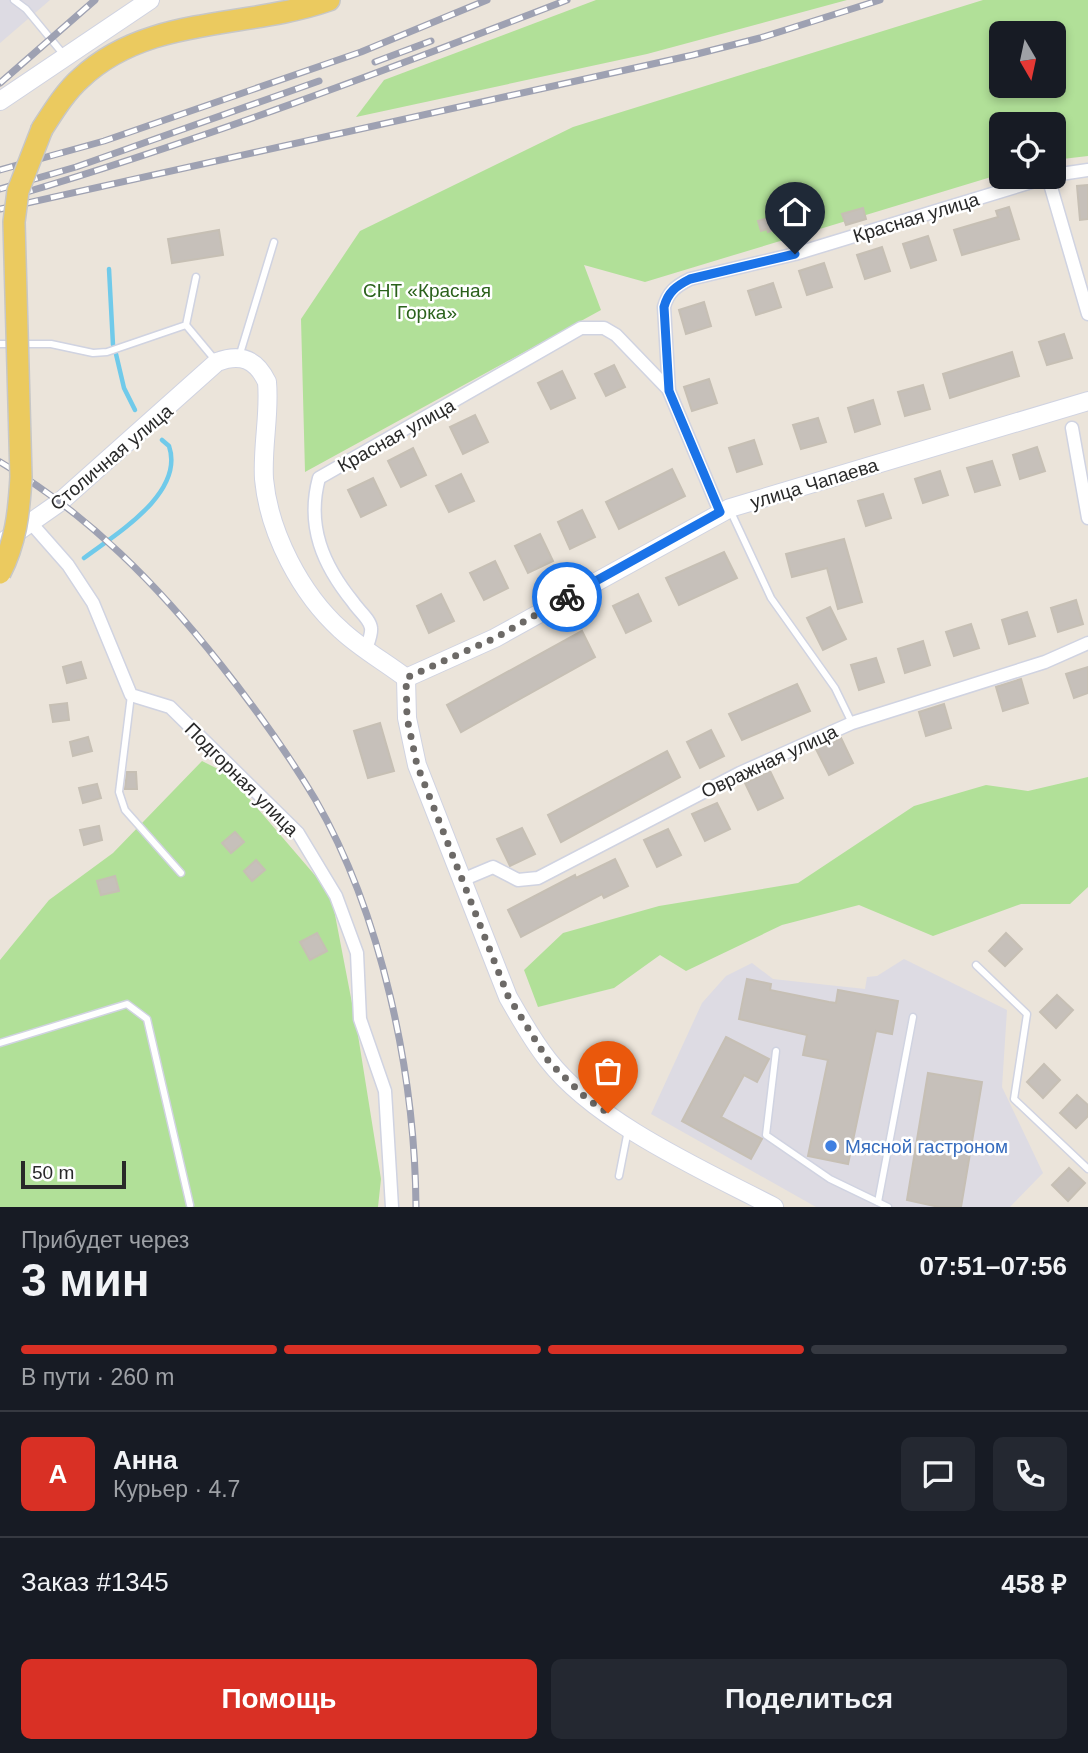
<!DOCTYPE html>
<html lang="ru">
<meta charset="utf-8">
<style>
body{margin:0;font-family:Arial,sans-serif;background:#242831;color:#f1f3f6;height:100vh;display:flex;flex-direction:column;font-size:26px;white-space:nowrap}
*{box-sizing:border-box;margin:0}
p{font-size:23px;color:#9ea1a6}
.icon{flex:none;width:38px;height:38px;fill:none;stroke:currentColor;stroke-width:2;stroke-linecap:round;stroke-linejoin:round}
.map{position:relative;height:1207px;overflow:hidden}
.side{display:flex;flex-direction:column;background:#171b24;flex:1}
.side>*{flex:none}
.needle{width:46px;rotate:171deg}
.fabs{position:absolute;left:989px;top:21px;display:grid;gap:14px}
.fabs a{display:grid;place-items:center;width:77px;height:77px;border-radius:10px;background:#171b24;box-shadow:0 4px 10px #0003;font-size:35px}
.scale{position:absolute;left:21px;bottom:18px;width:105px;box-sizing:border-box;padding-left:7px;border:4px solid #292929;border-top:0;font-size:19px;line-height:24px;white-space:nowrap;color:#292929;-webkit-text-stroke:5px #fff;paint-order:stroke}
.pin{position:absolute;display:grid;place-items:center;width:60px;height:60px;color:#fff;margin:-72px -30px;border-radius:50% 50% 50% 0;rotate:-45deg;box-shadow:0 0 7px #0007}
.pin .icon{rotate:45deg}
.courier{position:absolute;display:grid;place-items:center;width:70px;height:70px;margin:-35px;border:5px solid #1a73e8;border-radius:50%;background:#fff;color:#222;box-shadow:0 2px 9px #0007}
.overview em{font-style:normal;font-weight:700}
.overview div{display:flex;flex-direction:column-reverse}
.overview{display:flex;align-items:center;justify-content:space-between;height:119px;padding:0 21px}
h1{font-size:46px;font-weight:700;line-height:52px}
.bar{display:grid;grid-template-columns:repeat(4,1fr);gap:10px 7px;align-content:center;height:84px;padding:0 21px}
.bar i{height:9px;border-radius:5px;background:#363941}
.bar .current{background:#d93025}
.bar p{grid-column:span 4}
.line{display:flex;align-items:center;gap:18px;padding:0 21px;border-top:2px solid #363941}
.line div{flex:1}
.round{display:grid;place-items:center;flex:none;width:74px;height:74px;border-radius:10px;background:#242831}
.cta{display:flex;gap:14px;margin-top:auto;padding:14px 21px}
.cta a{flex:1;height:80px;border-radius:10px;background:#d93025;color:#fff;font-size:28px;font-weight:700;line-height:80px;text-align:center}
.cta a+a{background:#242831;color:#f1f3f6}
.map>svg:first-child{display:block}
.industrial{fill:#dddbe3}
.green{fill:#b1e098;fill-rule:evenodd}
.lines{fill:none;stroke-linecap:round;stroke-linejoin:round}
.stream{stroke:#70caea;stroke-width:4.5}
.building{fill:#c6c0ba;stroke:#c6bfb4;stroke-width:2}
.lane-casing{stroke:#d0d3e1;stroke-width:9}
.street-casing{stroke:#d0d3e1;stroke-width:15}
.secondary-casing{stroke:#d0d3e1;stroke-width:20}
.primary-casing{stroke:#c7c7c7;stroke-width:24}
.lane{stroke:#fff;stroke-width:6}
.street{stroke:#fff;stroke-width:12}
.secondary{stroke:#fff;stroke-width:18}
.primary{stroke:#ebca5f;stroke-width:21}
.rail-casing{stroke:#9ea1b2;stroke-width:7}
.rail{stroke:#fff;stroke-width:4.5;stroke-dasharray:13;stroke-linecap:butt}
.primary-bridge-casing{stroke:#c7c7c7;stroke-width:24;stroke-linecap:butt}
.primary-bridge{stroke:#ebca5f;stroke-width:21}
.done{stroke:#6d6a67;stroke-width:7;stroke-dasharray:0 12.6}
.route{stroke:#1a73e8;stroke-width:9}
.shop-dot{fill:#3f7fe0;stroke:#fff;stroke-width:2.5}
.labels{text-anchor:middle;stroke-width:5;stroke-linejoin:round;paint-order:stroke}
.street-label{font-size:19px;fill:#292929;stroke:#fff}
.park-label{font-size:19px;fill:#2b621c;stroke:#fff}
.shop-label{font-size:19px;fill:#366cbe;stroke:#fff;text-anchor:start}
</style>
<div class="map">
<svg width="1088" height="1207" viewBox="0 0 1088 1207">
<rect width="100%" height="100%" fill="#ebe4da"/>
<g class="industrial">
<path d="M0,0H50L0,43Z"/>
<path d="M904,959L1007,1010L1002,1087L1043,1173L1010,1207H816L651,1114L702,1003L726,976L752,963L773,979L865,989L867,977L877,976Z"/>
</g>
<g class="green">
<path d="M596,0H847L647,54L356,117L384,80Z"/>
<path d="M983,0H1088V156L1054,160V124H1001V174L645,282L584,265L601,310L305,472L301,319L360,231L573,127ZM1001,33H1054V86H1001Z"/>
<path d="M202,761L228,774L331,894L357,1029L381,1179L378,1207H0V960L49,900L113,853Z"/>
<path d="M1088,777V887L1070,904H1021L933,936L859,905L782,925L686,971L660,955L614,988L538,1007L524,970L563,933L659,906L798,883L914,806L986,785L1028,791Z"/>
</g>
<g class="lines">
<g class="stream">
<path d="M109,269L113,345"/>
<path d="M116,354L124,388L135,410"/>
<path d="M84,558C116,534 185,493 169,446L162,440"/>
</g>
</g>
<g class="building">
<path d="M1088,185V219L1080,220L1077,186Z"/>
<path d="M802,196L808,218L768,232L767,229L761,231L758,221L794,211L791,199Z"/>
<path d="M1009,207L1019,239L962,255L954,230L998,217L996,211Z"/>
<path d="M863,208L866,219L846,225L842,214Z"/>
<path d="M219,230L223,255L172,263L168,239Z"/>
<path d="M928,236L936,260L911,268L903,244Z"/>
<path d="M882,247L890,271L865,279L857,255Z"/>
<path d="M824,263L832,287L807,295L799,271Z"/>
<path d="M773,283L781,307L756,315L748,291Z"/>
<path d="M704,302L711,326L686,334L679,310Z"/>
<path d="M1064,334L1072,358L1047,365L1039,342Z"/>
<path d="M1012,352L1019,376L950,398L943,374Z"/>
<path d="M614,365L625,387L606,396L595,374Z"/>
<path d="M562,371L575,398L551,409L538,383Z"/>
<path d="M709,379L717,403L692,411L684,387Z"/>
<path d="M923,385L930,409L905,416L898,392Z"/>
<path d="M873,400L880,424L855,432L848,408Z"/>
<path d="M475,415L488,442L463,454L450,427Z"/>
<path d="M818,418L826,442L801,449L793,425Z"/>
<path d="M754,440L762,464L737,472L729,448Z"/>
<path d="M1037,447L1045,471L1020,479L1013,455Z"/>
<path d="M413,448L426,475L401,487L388,461Z"/>
<path d="M992,461L1000,485L975,492L967,468Z"/>
<path d="M672,469L685,496L619,529L606,502Z"/>
<path d="M940,471L948,495L923,503L915,479Z"/>
<path d="M461,474L474,501L449,512L436,486Z"/>
<path d="M373,478L386,505L361,517L348,490Z"/>
<path d="M883,494L891,518L866,526L858,501Z"/>
<path d="M582,510L595,537L570,549L558,522Z"/>
<path d="M540,534L553,561L528,573L515,546Z"/>
<path d="M844,539L862,602L838,609L827,568L792,577L786,554Z"/>
<path d="M724,552L737,578L679,605L666,578Z"/>
<path d="M495,561L508,588L484,600L470,573Z"/>
<path d="M441,594L454,621L429,633L417,606Z"/>
<path d="M638,594L651,621L626,633L613,606Z"/>
<path d="M1076,600L1083,624L1058,632L1051,608Z"/>
<path d="M830,607L846,639L823,650L807,618Z"/>
<path d="M1027,612L1035,636L1009,644L1002,620Z"/>
<path d="M971,624L979,648L954,656L946,632Z"/>
<path d="M582,631L595,657L461,732L447,705Z"/>
<path d="M923,641L930,665L905,673L898,649Z"/>
<path d="M876,658L884,682L859,690L851,665Z"/>
<path d="M81,662L86,678L67,683L63,667Z"/>
<path d="M1088,667V693L1074,698L1066,674Z"/>
<path d="M1021,679L1028,703L1003,711L996,687Z"/>
<path d="M797,684L810,711L742,740L729,714Z"/>
<path d="M67,703L69,720L53,722L50,705Z"/>
<path d="M944,704L951,728L926,736L919,712Z"/>
<path d="M380,723L394,771L368,778L354,731Z"/>
<path d="M711,730L724,756L700,768L687,742Z"/>
<path d="M88,737L92,751L73,756L70,742Z"/>
<path d="M841,738L853,763L829,775L816,749Z"/>
<path d="M667,751L680,777L561,842L548,815Z"/>
<path d="M770,771L783,798L758,810L745,783Z"/>
<path d="M127,772H136L137,789H125Z"/>
<path d="M97,784L101,798L83,803L79,788Z"/>
<path d="M717,803L730,829L705,841L692,814Z"/>
<path d="M99,826L102,840L84,845L80,830Z"/>
<path d="M522,828L535,854L510,866L497,839Z"/>
<path d="M668,829L681,855L657,867L644,840Z"/>
<path d="M235,832L244,842L231,853L222,843Z"/>
<path d="M615,859L628,886L604,898L602,894L521,937L508,910L575,875L576,878Z"/>
<path d="M256,860L265,870L252,881L244,871Z"/>
<path d="M115,876L119,891L101,895L97,881Z"/>
<path d="M317,933L327,951L310,960L300,942Z"/>
<path d="M1006,933L1022,949L1005,966L989,951Z"/>
<path d="M747,979L771,984L770,990L829,1002L836,1003L838,990L898,1001L892,1034L876,1031L848,1164L808,1156L828,1060L803,1055L807,1035L739,1019Z"/>
<path d="M1057,995L1073,1010L1056,1028L1040,1012Z"/>
<path d="M726,1037L769,1059L757,1082L744,1075L721,1117L762,1139L751,1159L682,1121Z"/>
<path d="M1044,1064L1060,1080L1043,1098L1027,1082Z"/>
<path d="M928,1073L982,1082L961,1207H939L907,1200Z"/>
<path d="M1077,1095L1088,1105V1116L1076,1128L1060,1113Z"/>
<path d="M1069,1168L1085,1183L1068,1201L1052,1185Z"/>
</g>
<g class="lines">
<defs>
<g id="lane">
<path d="M14,0L26,9L64,55"/>
<path d="M186,325L216,361"/>
<path d="M0,344H51L93,353L107,352L186,325L196,277"/>
<path d="M239,357L274,242"/>
<path d="M730,510L771,598L835,688L852,723"/>
<path d="M131,695L119,792L125,810L181,873"/>
<path d="M976,965L1027,1014L1014,1099L1088,1169"/>
<path d="M0,1043L127,1004L147,1019L190,1205"/>
<path d="M776,1051L766,1135L830,1179L888,1207"/>
<path d="M619,1176L628,1130"/>
<path d="M878,1202L913,1017"/>
</g>
<g id="street">
<path d="M1054,175L1088,170"/>
<path d="M1048,177L1088,314"/>
<path d="M1072,428L1088,518"/>
<path d="M720,512L669,391L664,307C668,292 676,286 690,279L795,254L1048,177"/>
<path d="M31,523L68,565L93,603L131,695L170,707L298,833L336,896L357,953L360,1019L385,1091L392,1207"/>
<path d="M366,649C368,643 372,634 371,628C370,619 358,610 353,602C323,565 306,526 319,478L581,328H604L616,335L669,390"/>
<path d="M462,880L493,867L518,880L538,878L740,773L852,723L1045,662L1088,643"/>
</g>
<g id="secondary">
<path d="M0,101L150,0"/>
<path d="M0,544L60,502L217,362C241,353 256,359 267,382C270,414 262,446 264,479C269,533 301,594 341,630C360,648 385,662 406,678"/>
<path d="M406,678L495,638L730,508L1088,401"/>
<path d="M406,678L407,718L417,765L508,997C520,1018 532,1040 548,1060C597,1123 703,1170 774,1207"/>
</g>
<path id="primary" d="M42,129C53,112 65,92 81,78C148,15 247,29 329,0"/>
</defs>
<use href="#lane" class="lane-casing"/>
<use href="#street" class="street-casing"/>
<use href="#secondary" class="secondary-casing"/>
<use href="#primary" class="primary-casing"/>
<use href="#lane" class="lane"/>
<use href="#street" class="street"/>
<use href="#secondary" class="secondary"/>
<use href="#primary" class="primary"/>
<defs>
<g id="rail">
<path d="M375,62L431,41"/>
<path d="M0,83L95,0"/>
<path d="M0,170L104,141L361,52L487,0"/>
<path d="M0,189L76,167L319,81"/>
<path d="M20,194C205,139 387,70 567,0"/>
<path d="M0,209L693,55L760,38L880,0"/>
<path d="M0,462C88,514 158,585 221,665C255,708 287,752 315,799C382,915 415,1074 416,1207"/>
</g>
</defs>
<use href="#rail" class="rail-casing"/>
<use href="#rail" class="rail"/>
<defs>
<path id="primary-bridge" d="M0,573C16,542 19,512 21,477L14,222L18,191L42,129"/>
</defs>
<use href="#primary-bridge" class="primary-bridge-casing"/>
<use href="#primary-bridge" class="primary-bridge"/>
</g>
<g class="lines">
<path class="done" d="M567,597L495,638L406,678L407,718L417,765L508,996L549,1062L587,1099L608,1113"/>
<path class="route" d="M567,597L720,512L669,391L664,307C668,292 676,286 690,279L795,254"/>
</g>
<circle class="shop-dot" cx="831" cy="1146" r="7"/>
<g class="labels">
<g class="street-label">
<text transform="translate(916 217) rotate(-17)" y="7">Красная улица</text>
<text transform="translate(396 435) rotate(-29)" y="7">Красная улица</text>
<text transform="translate(111 457) rotate(-40)" y="7">Столичная улица</text>
<text transform="translate(814 483) rotate(-17)" y="7">улица Чапаева</text>
<text transform="translate(769 761) rotate(-25)" y="7">Овражная улица</text>
<text transform="translate(242 779) rotate(45)" y="7">Подгорная улица</text>
</g>
<g class="park-label">
<text x="427" y="297">СНТ «Красная<tspan x="427" dy="22">Горка»</tspan></text>
</g>
<g class="shop-label">
<text x="845" y="1153">Мясной гастроном</text>
</g>
</g>
</svg>
<div class="fabs">
<a><svg class="needle" viewBox="-14 -14 28 28"><path d="M0-13l5 13h-10z" fill="#e53935"/><path d="M0 13l5-13h-10z" fill="#9ea1a6"/></svg></a>
<a><svg class="icon" aria-label="locate" viewBox="0 0 24 24"><circle cx="12" cy="12" r="6"/><path d="M12 2v4M12 18v4M2 12h4M18 12h4"/></svg></a>
</div>
<div class="scale">50 m</div>
<div class="pin" style="left:608px;top:1113px;background:#ea580c"><svg class="icon" aria-label="bag" viewBox="0 0 24 24"><path d="M5 8h14l-1 12H6zM9 8a3 3 0 0 1 6 0"/></svg></div>
<div class="pin" style="left:795px;top:254px;background:#1f2937"><svg class="icon" aria-label="home" viewBox="0 0 24 24"><path d="M3 11l9-7 9 7M6 9v11h12V9"/></svg></div>
<div class="courier" style="left:567px;top:597px"><svg class="icon" aria-label="bike" viewBox="0 0 24 24"><circle cx="6" cy="16" r="4"/><circle cx="18" cy="16" r="4"/><path d="M6 16l4-8h5l3 8M10 8l3 8H6M13 5h3"/></svg></div>
</div>
<section class="side">
<div class="overview"><div><h1>3 мин</h1><p>Прибудет через</p></div><em>07:51–07:56</em></div>
<div class="bar"><i class="current"></i><i class="current"></i><i class="current"></i><i></i><p>В пути · 260 m</p></div>
<div class="line" style="height:126px"><b class="round" style="background:#d93025;color:#fff">А</b><div><b>Анна</b><p>Курьер · 4.7</p></div><a class="round"><svg class="icon" aria-label="chat" viewBox="0 0 24 24"><path d="M4 5h16v11H9l-5 4z"/></svg></a><a class="round"><svg class="icon" aria-label="phone" viewBox="0 0 24 24"><path d="M5 4h4l2 5-3 2q2 4 5 5l2-3 5 2v4C11 20 4 13 5 4z"/></svg></a></div>
<div class="line" style="height:91px"><div>Заказ #1345</div><b>458 ₽</b></div>
<div class="cta"><a>Помощь</a><a>Поделиться</a></div>
</section>
